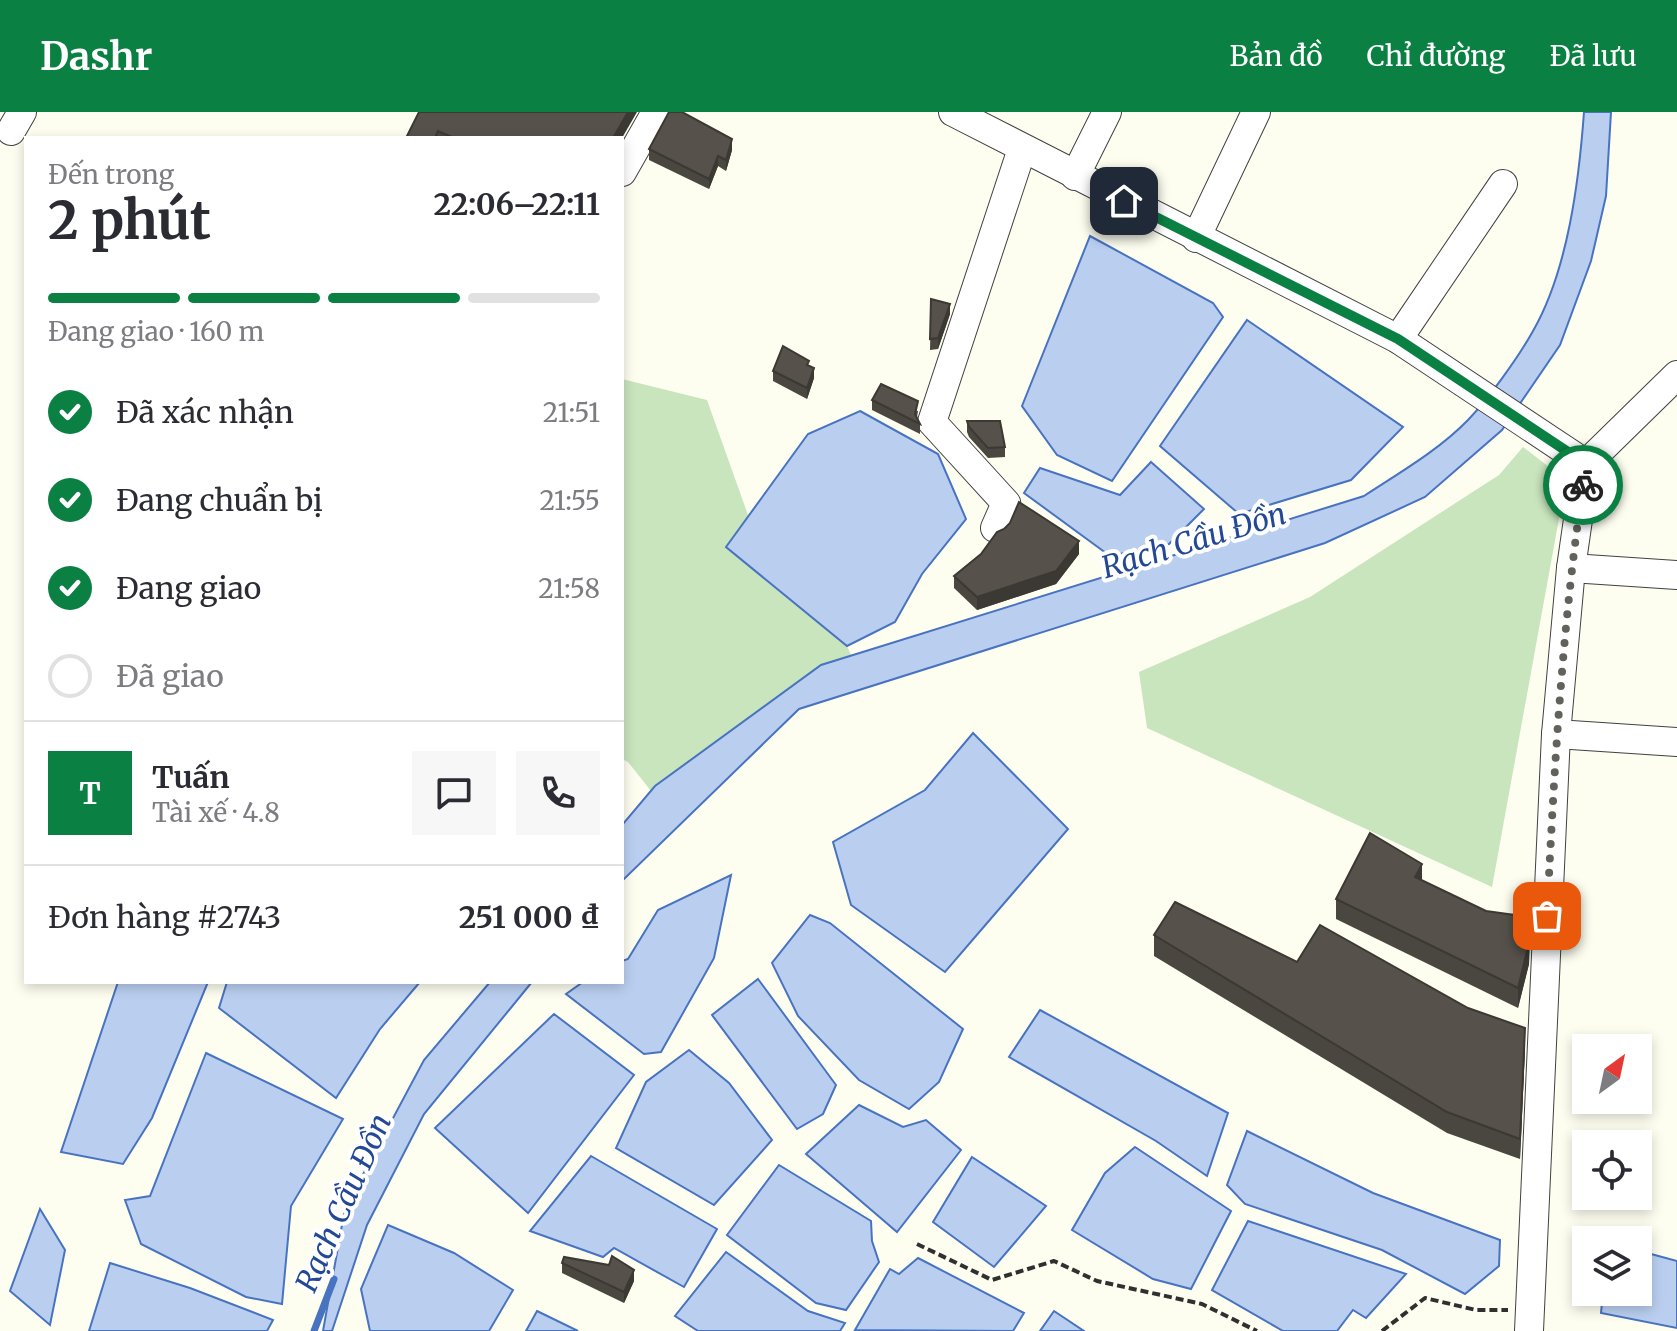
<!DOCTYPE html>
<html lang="vi">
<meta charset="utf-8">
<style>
body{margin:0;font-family:Merriweather,serif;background:#f7f7f7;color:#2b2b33;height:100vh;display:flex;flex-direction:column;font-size:30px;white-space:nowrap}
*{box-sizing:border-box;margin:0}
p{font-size:26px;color:#7c7c81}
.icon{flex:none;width:44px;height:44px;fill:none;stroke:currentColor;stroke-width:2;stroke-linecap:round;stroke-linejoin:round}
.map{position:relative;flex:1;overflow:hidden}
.details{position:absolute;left:24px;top:24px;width:600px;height:848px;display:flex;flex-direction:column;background:#fff;border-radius:0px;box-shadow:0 4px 12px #0003}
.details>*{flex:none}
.needle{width:52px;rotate:33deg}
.fabs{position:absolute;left:1572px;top:922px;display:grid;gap:16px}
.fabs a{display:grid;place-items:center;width:80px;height:80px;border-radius:0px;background:#fff;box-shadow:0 4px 12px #0003;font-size:40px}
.pin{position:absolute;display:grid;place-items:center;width:68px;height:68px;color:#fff;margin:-34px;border-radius:16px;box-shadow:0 4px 12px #0006}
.courier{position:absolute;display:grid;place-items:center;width:80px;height:80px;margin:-40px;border:6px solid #0b8043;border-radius:50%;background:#fff;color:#222;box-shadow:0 2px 10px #0007}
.overview em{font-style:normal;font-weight:700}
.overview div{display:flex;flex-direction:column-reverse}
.overview{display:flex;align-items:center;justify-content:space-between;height:136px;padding:0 24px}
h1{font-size:52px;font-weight:700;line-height:60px}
.bar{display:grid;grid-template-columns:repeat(4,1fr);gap:12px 8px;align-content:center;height:96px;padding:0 24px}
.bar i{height:10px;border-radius:6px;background:#e1e1e2}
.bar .current{background:#0b8043}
.bar p{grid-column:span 4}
.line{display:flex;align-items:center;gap:20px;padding:0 24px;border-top:2px solid #e1e1e2}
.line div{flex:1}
.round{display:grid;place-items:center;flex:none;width:84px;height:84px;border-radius:0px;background:#f7f7f7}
ol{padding:0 24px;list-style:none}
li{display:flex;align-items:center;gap:24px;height:88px}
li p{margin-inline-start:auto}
li .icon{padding:8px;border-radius:50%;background:#0b8043;color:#fff;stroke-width:4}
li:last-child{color:#7c7c81}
li i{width:44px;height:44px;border:4px solid #e1e1e2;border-radius:50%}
header{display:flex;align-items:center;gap:48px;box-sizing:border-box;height:112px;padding:0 40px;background:#0b8043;color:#fff}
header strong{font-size:38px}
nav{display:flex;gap:44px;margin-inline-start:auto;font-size:28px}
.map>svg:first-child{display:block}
.green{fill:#c8e5bd}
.water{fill:#bacff0;stroke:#4873c0;stroke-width:2}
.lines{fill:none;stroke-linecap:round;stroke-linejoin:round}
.stream{stroke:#4873c0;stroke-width:7}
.minor-casing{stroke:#414141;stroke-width:30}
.path{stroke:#303030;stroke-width:4;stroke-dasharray:8 4;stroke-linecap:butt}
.minor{stroke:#fff;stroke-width:28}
.wall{fill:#4a4740}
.shaded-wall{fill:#3c3934}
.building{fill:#56524b;stroke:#3c3934;stroke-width:2}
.done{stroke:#62625d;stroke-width:8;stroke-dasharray:0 14.4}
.route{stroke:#0b8043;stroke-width:10}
.labels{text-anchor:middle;stroke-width:8;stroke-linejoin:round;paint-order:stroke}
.water-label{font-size:30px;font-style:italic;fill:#234894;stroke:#fff}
</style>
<header>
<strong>Dashr</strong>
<nav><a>Bản đồ</a><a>Chỉ đường</a><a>Đã lưu</a></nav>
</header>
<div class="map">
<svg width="1677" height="1219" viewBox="0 0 1677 1219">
<rect width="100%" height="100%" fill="#fdfef0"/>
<g class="green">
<path d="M622,267L707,288L748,403L727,435L847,534L851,543L821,553L651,679L628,650L622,647Z"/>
<path d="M1523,335L1566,368L1492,775L1147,616L1139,560L1310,485L1499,363Z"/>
</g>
<g class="water">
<path d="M1584,0H1611L1606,84L1591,149L1560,233L1502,318L1425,385L1325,431L799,597L622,769V713L655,674L821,553L1364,384C1399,361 1439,338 1468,308C1489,286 1518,246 1533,219C1568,158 1579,69 1584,0Z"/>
<path d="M1090,124L1213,191L1223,205L1112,369L1057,343L1022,294Z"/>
<path d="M1247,208L1403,315L1351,368L1239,402L1160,334Z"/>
<path d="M860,299L938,342L966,407L922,462L895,510L847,534L726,435L808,322Z"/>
<path d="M1151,350L1204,397L1169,432L1110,444L1024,381L1040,356L1120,383Z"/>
<path d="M973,621L1068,717L945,860L851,793L833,730L925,678Z"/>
<path d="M731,763L714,846L661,940L644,942L566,882L583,870H622V849L628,847L658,798Z"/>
<path d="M810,803L830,811L963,917L939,970L909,997L859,968L798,904L772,851Z"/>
<path d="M758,867L836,973L823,1002L797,1017L712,903Z"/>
<path d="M118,870H208L152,1006L123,1052L61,1040Z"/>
<path d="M227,870H420L380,917L336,986L219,896Z"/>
<path d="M490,870H532L424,1002L367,1113L332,1219H323L345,1096L424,948Z"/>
<path d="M1040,898L1228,1001L1207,1064L1156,1029L1009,945Z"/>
<path d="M554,902L634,963L528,1101L435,1016Z"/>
<path d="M689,938L729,971L772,1028L714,1093L616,1036L646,970Z"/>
<path d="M206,941L343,1007L291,1094L282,1192L246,1185L141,1132L125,1088L150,1084Z"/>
<path d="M859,993L903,1015L926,1008L961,1038L897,1120L806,1042Z"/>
<path d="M1247,1019L1373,1081L1500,1128L1499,1154L1465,1182L1382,1138L1245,1092L1227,1073Z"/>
<path d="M1135,1035L1231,1099L1191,1177L1153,1167L1072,1118L1105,1061Z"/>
<path d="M591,1044L717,1117L684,1175L614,1136L603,1145L530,1119Z"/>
<path d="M972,1045L1046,1094L994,1155L933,1110Z"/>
<path d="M779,1053L871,1109L872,1129L879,1150L846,1198L816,1191L727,1123Z"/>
<path d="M40,1097L65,1138L50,1213L10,1179Z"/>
<path d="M1248,1109L1406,1162L1366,1206L1353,1198L1337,1219H1283L1212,1178Z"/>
<path d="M388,1113L454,1141L513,1178L489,1219H370L361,1177Z"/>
<path d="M1640,1139L1677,1149V1216L1601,1201L1603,1180H1638Z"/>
<path d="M726,1140L808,1199L845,1211L840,1219H698L675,1204Z"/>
<path d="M918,1146L1024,1201L1013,1219L855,1218L890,1157L899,1162Z"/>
<path d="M110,1151L190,1176L273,1208L267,1219H89Z"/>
<path d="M537,1199L578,1219H526Z"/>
<path d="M1054,1199L1084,1219H1040Z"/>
</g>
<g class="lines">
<path class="stream" d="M314,1219L334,1167"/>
<defs>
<g id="minor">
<path d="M953,0L1398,227L1586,352"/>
<path d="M11,19L22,0"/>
<path d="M622,60L656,0"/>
<path d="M1075,64L1107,0"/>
<path d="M1196,126L1256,0"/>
<path d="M1398,227L1503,72"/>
<path d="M995,416L1006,391L932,310L1022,37"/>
<path d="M1571,456L1677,463"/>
<path d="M1556,622L1677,630"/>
<path d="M1529,1219L1556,622L1571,456L1586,352L1677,263"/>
</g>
</defs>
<use href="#minor" class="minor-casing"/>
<g class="path">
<path d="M917,1132L992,1168L1054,1149L1097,1169L1202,1192L1257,1219"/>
<path d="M1382,1219L1425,1186L1476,1198H1508"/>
</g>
<use href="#minor" class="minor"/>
</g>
<g class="wall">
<path d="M419,0L622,26H406Z"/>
<path d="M649,37L732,38L726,59L718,54L709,77L649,48Z"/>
<path d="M931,187L950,202L938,237L930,238Z"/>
<path d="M809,254L814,266L807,287L773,269V259Z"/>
<path d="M872,288L918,299L917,305L920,312V322L872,298Z"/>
<path d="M967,309L1005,335V345L988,346L969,325L967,320Z"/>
<path d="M1079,442L1056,472L977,498L954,476V464Z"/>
<path d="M1422,768L1530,825L1529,852L1518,896L1336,807V787Z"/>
<path d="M1154,823L1297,850L1525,936L1520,1047L1447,1021L1154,844Z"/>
<path d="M562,1151L634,1169L624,1191L562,1161Z"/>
</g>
<g class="shaded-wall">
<path d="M628,0H637L622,26H613Z"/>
<path d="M732,27V38L726,59V48Z"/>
<path d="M718,44V54L709,77V67Z"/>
<path d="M950,192V202L938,237V226Z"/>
<path d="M814,256V266L807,287V276Z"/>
<path d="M1079,429V442L1056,472L977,498V485Z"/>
<path d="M1422,752V772L1415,765Z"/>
<path d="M1530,805L1529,852L1518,896V876Z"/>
<path d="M1525,916V936L1520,1047V1027Z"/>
<path d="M634,1158V1169L624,1191V1180Z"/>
</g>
<g class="building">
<path d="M419,0H628L613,26H454L438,19L435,26H406Z"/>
<path d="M669,0H682L732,27L726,48L718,44L709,67L649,37Z"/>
<path d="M931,187L950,192L938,226L930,227Z"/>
<path d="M783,234L809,249L807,253L814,256L807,276L773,259Z"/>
<path d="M881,272L918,289L915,302L920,312L872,288Z"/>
<path d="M967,309H1000L1005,335L988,336L969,315Z"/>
<path d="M1019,390L1079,429L1056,459L977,485L954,464L981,442L997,420L1004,417L1010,411Z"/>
<path d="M1370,721L1422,752L1415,765L1486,799L1530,805L1529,831L1518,876L1336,787Z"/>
<path d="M1175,790L1297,850L1320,813L1468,896L1525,916L1520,1027L1447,1000L1154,823Z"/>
<path d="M612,1144L634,1158L624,1180L562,1151L564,1145L609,1153Z"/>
</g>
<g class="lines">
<path class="done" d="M1547,804C1554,660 1562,516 1583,373"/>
<path class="route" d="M1124,89L1398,227L1586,352L1583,373"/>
</g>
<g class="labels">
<g class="water-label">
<text transform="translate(1194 429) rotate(-17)" y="10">Rạch Cầu Đồn</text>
<text transform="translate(344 1091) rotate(-66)" y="10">Rạch Cầu Đồn</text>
</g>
</g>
</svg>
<div class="fabs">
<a><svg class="needle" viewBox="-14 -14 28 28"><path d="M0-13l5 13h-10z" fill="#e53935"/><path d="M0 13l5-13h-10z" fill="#7c7c81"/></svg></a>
<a><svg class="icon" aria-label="locate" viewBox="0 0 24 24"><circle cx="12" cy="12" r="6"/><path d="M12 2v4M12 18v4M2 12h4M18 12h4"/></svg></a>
<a><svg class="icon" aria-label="layers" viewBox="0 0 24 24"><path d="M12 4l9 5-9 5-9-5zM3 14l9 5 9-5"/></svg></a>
</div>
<div class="pin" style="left:1547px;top:804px;background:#ea580c"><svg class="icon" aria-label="bag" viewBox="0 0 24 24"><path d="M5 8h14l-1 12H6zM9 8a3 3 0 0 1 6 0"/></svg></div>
<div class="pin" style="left:1124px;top:89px;background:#1f2937"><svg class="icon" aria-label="home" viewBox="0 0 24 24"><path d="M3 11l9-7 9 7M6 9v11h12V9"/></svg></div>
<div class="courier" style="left:1583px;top:373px"><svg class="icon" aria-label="bike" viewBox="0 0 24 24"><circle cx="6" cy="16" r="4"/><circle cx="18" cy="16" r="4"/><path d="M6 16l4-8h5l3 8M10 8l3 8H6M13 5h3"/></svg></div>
<section class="details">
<div class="overview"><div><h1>2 phút</h1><p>Đến trong</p></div><em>22:06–22:11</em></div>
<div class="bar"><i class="current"></i><i class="current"></i><i class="current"></i><i></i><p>Đang giao · 160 m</p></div>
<ol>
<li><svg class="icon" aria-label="check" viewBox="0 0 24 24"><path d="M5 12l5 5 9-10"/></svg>Đã xác nhận<p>21:51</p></li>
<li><svg class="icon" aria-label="check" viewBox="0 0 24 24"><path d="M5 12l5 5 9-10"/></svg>Đang chuẩn bị<p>21:55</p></li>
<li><svg class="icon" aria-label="check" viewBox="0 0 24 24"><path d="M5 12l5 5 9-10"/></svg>Đang giao<p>21:58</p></li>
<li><i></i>Đã giao</li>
</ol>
<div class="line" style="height:144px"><b class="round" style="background:#0b8043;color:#fff">T</b><div><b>Tuấn</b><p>Tài xế · 4.8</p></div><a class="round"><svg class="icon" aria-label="chat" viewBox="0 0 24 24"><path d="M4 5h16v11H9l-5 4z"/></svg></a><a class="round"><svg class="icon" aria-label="phone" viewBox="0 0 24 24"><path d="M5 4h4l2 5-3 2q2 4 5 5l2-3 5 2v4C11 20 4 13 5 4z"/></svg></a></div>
<div class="line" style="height:104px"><div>Đơn hàng #2743</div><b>251 000 ₫</b></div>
</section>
</div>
